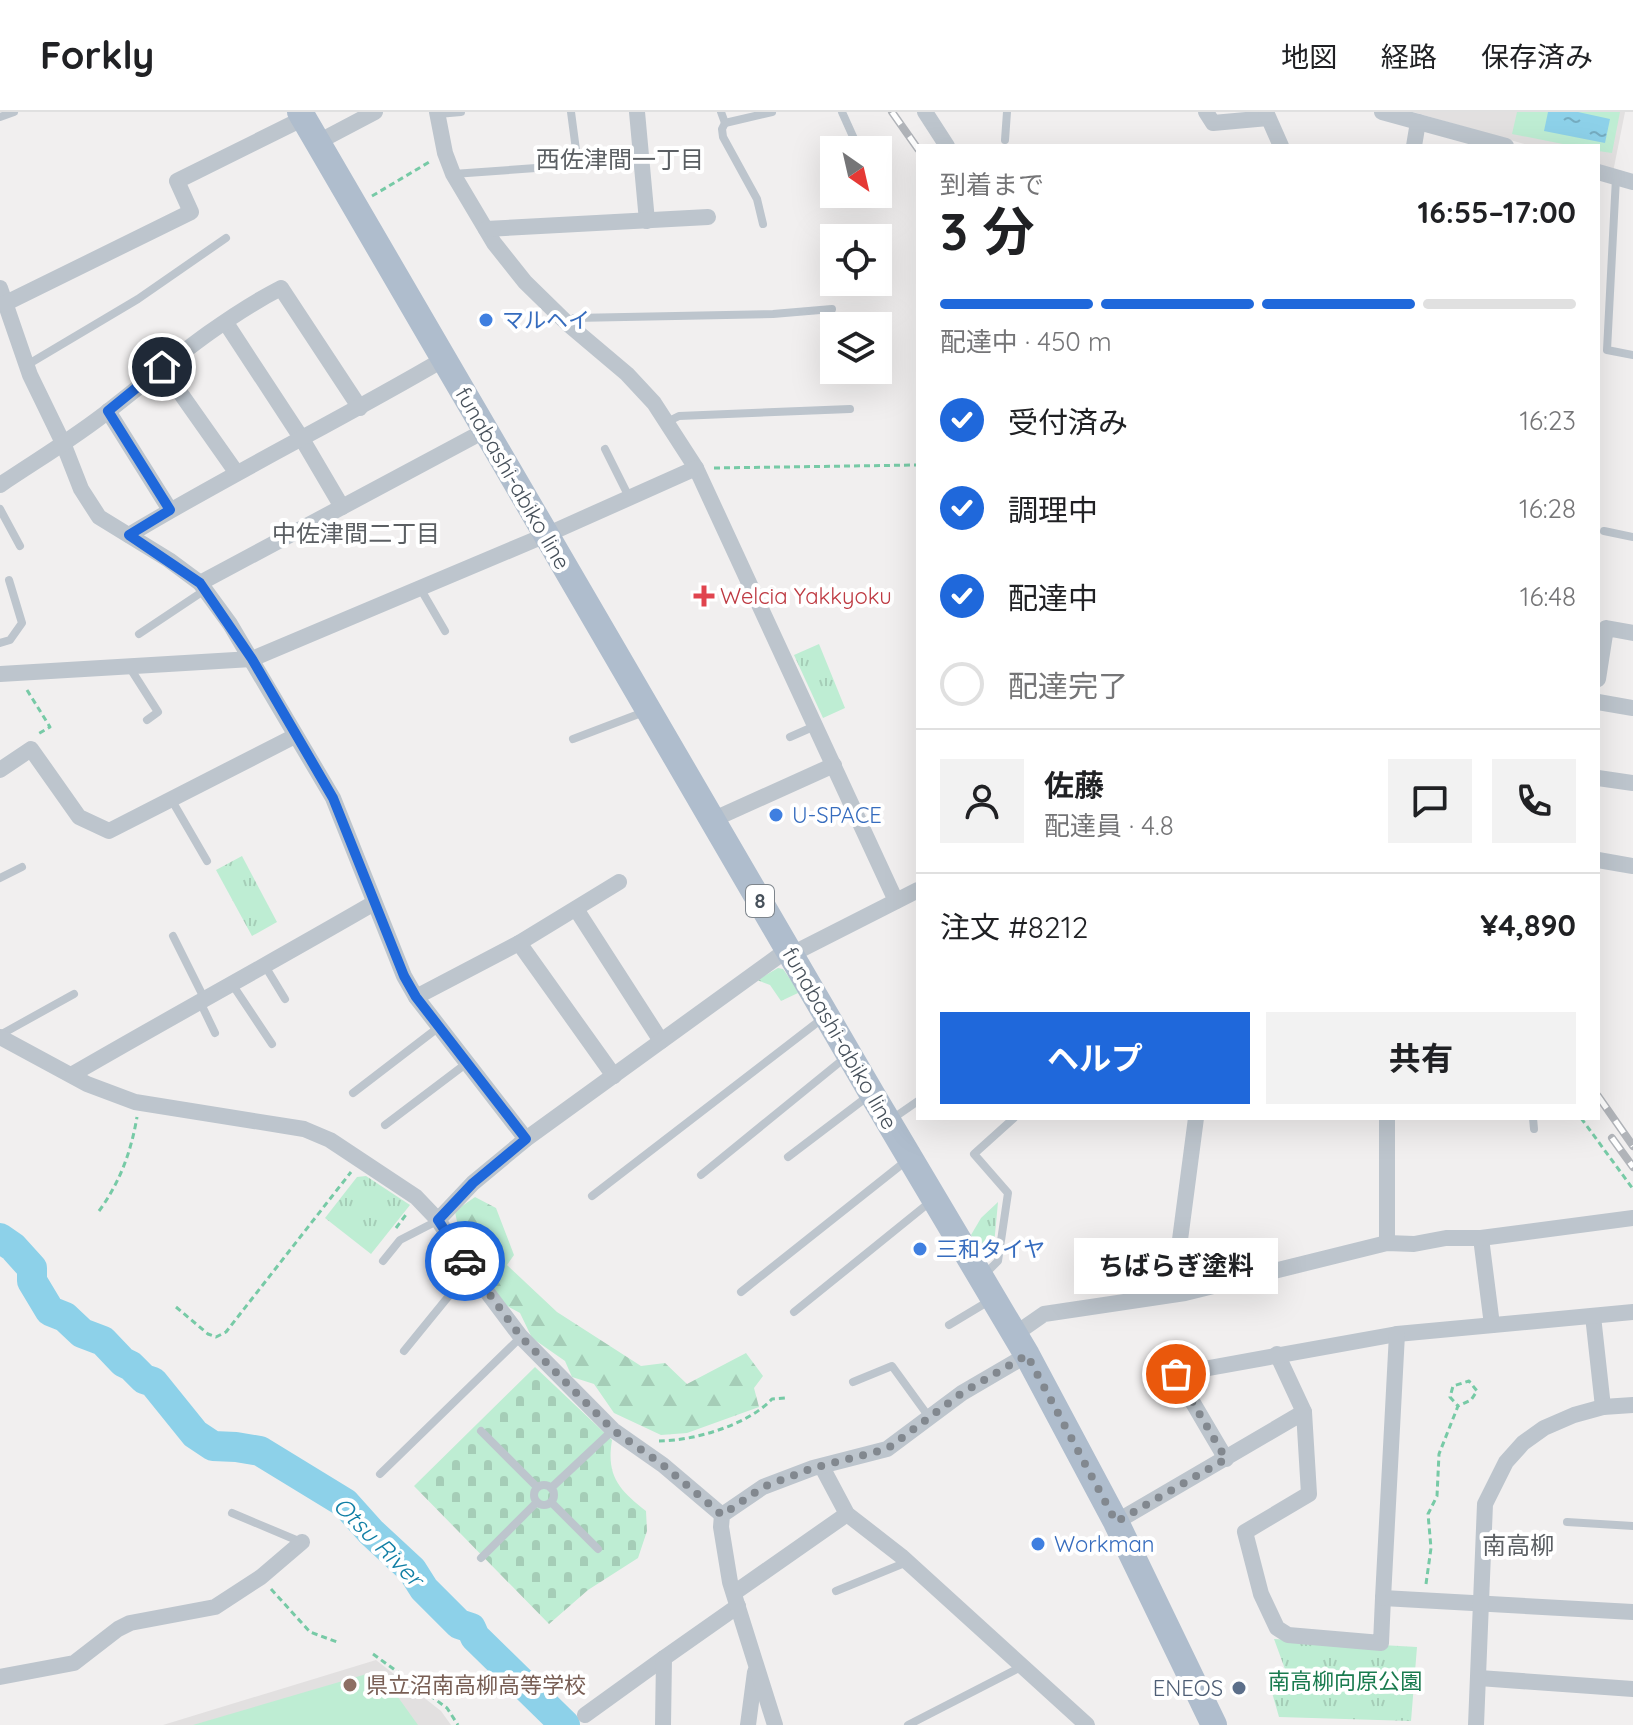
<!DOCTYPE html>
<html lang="ja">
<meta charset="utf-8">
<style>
body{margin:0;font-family:Quicksand,"Noto Sans JP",sans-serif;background:#f2f2f2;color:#202124;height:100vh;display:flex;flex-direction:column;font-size:30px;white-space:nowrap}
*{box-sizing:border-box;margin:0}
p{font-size:26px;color:#757577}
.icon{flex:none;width:44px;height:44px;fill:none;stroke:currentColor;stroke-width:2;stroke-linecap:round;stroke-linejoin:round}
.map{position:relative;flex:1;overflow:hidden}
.sheet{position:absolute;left:916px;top:32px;width:684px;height:976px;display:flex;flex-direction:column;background:#fff;border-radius:0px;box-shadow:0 8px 32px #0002}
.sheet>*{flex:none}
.needle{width:52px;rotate:146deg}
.buttons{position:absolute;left:820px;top:24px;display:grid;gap:16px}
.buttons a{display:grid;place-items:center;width:72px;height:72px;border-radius:0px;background:#fff;box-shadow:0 8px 32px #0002;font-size:40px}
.pin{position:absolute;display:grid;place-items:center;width:68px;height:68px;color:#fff;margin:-34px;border:4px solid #fff;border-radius:50%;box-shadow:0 2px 8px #0007}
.courier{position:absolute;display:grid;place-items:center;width:80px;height:80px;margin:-40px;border:6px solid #1f68db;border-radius:50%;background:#fff;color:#222;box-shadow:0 2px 10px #0007}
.bubble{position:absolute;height:56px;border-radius:0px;background:#fff;box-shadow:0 8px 32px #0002;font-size:26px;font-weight:700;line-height:56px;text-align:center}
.overview em{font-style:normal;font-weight:700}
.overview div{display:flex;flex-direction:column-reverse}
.overview{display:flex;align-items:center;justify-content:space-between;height:136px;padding:0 24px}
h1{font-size:52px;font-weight:700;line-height:60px}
.bar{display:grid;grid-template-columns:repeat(4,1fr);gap:12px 8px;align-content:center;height:96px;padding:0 24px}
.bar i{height:10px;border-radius:6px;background:#e0e0e0}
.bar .on{background:#1f68db}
.bar p{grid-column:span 4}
.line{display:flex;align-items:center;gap:20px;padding:0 24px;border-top:2px solid #e0e0e0}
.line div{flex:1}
.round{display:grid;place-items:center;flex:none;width:84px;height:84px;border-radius:0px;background:#f2f2f2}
ol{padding:0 24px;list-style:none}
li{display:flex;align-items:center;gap:24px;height:88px}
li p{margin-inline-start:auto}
li .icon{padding:8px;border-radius:50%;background:#1f68db;color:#fff;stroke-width:4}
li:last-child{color:#757577}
li i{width:44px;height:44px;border:4px solid #e0e0e0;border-radius:50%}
.primary-button{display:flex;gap:16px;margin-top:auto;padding:16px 24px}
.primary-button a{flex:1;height:92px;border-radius:0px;background:#1f68db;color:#fff;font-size:32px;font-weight:700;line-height:92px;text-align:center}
.primary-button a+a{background:#f2f2f2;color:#202124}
header{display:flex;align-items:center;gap:48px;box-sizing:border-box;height:112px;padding:0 40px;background:#fff;border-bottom:2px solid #e0e0e0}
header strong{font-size:38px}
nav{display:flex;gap:44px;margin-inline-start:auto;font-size:28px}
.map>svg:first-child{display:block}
.education{fill:#e2e0e0}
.forest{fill:url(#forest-firs)}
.cemetery{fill:url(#cemetery-stones)}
.park{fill:url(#park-tufts)}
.pitch{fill:#beedd3}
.water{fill:url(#water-ripples)}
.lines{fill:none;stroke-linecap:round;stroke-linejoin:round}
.river{stroke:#8dd1e9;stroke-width:30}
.path{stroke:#77caa6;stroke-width:3;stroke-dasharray:6 4;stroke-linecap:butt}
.service{stroke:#bdc5cd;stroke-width:8}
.minor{stroke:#bdc5cd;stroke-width:16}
.primary{stroke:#afbdcd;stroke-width:26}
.rail-casing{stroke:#b1b4b9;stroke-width:8}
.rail{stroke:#fff;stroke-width:5;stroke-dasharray:15;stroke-linecap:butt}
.done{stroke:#82888f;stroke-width:8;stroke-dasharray:0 14.4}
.route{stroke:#1f68db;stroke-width:10}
.shop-dot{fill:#3f7fe0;stroke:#fff;stroke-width:3}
.health-dot{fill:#e0444e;stroke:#fff;stroke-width:3}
.education-dot{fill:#8d6e63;stroke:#fff;stroke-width:3}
.service-dot{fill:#5c6f8a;stroke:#fff;stroke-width:3}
.labels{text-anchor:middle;stroke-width:8;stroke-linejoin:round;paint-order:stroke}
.shield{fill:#fff;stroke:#7e858c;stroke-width:2}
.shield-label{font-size:20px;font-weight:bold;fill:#47515b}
.shop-label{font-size:22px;fill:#366cbe;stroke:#fff;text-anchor:start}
.street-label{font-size:22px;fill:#47515b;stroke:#fff}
.health-label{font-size:22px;fill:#be3a42;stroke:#fff;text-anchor:start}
.park-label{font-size:22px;fill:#1a7b4f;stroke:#fff}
.education-label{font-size:22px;fill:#785e54;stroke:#fff;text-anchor:start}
.service-label{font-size:22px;fill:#4e5e75;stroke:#fff;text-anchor:end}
.neighbourhood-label{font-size:24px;fill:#5b5f63;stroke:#fff}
.water-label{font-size:24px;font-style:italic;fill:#117fa5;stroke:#fff}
</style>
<header>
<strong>Forkly</strong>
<nav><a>地図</a><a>経路</a><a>保存済み</a></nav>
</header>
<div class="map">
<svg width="1633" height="1613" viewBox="0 0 1633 1613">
<defs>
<pattern id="forest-firs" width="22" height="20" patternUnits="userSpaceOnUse" patternTransform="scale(2)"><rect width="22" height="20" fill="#beedd3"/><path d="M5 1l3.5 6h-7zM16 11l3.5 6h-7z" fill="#a5cdb7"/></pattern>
<pattern id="cemetery-stones" width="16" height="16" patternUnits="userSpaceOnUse" patternTransform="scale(2)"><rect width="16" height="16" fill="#beedd3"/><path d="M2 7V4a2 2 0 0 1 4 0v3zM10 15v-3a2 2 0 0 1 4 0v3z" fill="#a5cdb7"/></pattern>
<pattern id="park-tufts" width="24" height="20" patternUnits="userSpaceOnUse" patternTransform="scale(2)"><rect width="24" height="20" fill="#beedd3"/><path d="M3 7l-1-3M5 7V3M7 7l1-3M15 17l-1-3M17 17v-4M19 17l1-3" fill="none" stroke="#a5cdb7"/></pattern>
<pattern id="water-ripples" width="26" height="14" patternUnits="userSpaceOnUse" patternTransform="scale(2)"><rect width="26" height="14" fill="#8dd1e9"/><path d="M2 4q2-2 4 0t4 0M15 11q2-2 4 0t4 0" fill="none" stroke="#75acc0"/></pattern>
</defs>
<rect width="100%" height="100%" fill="#f1efef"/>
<g class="education">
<path d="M1413,0H1625L1613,60L1598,55V34H1531Z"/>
<path d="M376,1548L441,1599L451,1613H163Z"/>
</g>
<path class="forest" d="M475,1085L496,1096L514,1143L507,1153L557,1200L641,1254L665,1251L687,1272L746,1241L763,1264L754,1276L759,1295L687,1321L661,1323L614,1301L594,1272L572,1265L565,1249L532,1226L520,1201L496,1188C488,1155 459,1132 455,1099Z"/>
<path class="cemetery" d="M535,1255L612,1328C606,1364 619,1378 646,1399L647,1419L638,1446L588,1478L549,1512L414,1374Z"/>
<g class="park">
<path d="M819,532L845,596L823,606L794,543Z"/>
<path d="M242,744L277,810L252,824L216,758Z"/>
<path d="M778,856L783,857L810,895L809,898L798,881L781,889L770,873L757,868Z"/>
<path d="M366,1064L410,1093L371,1142L325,1106L357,1065Z"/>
<path d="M998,1090L994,1133L979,1136L971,1123L981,1106Z"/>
<path d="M1274,1527L1417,1535L1411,1609L1279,1605L1271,1577L1289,1568Z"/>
</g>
<g class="pitch">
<path d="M1517,0H1620L1612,41L1598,39V34H1573L1512,22Z"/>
<path d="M370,1561L385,1567L418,1613H193Z"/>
</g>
<path class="water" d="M1548,0H1578L1610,7L1605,31L1544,19Z"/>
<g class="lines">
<path class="river" d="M0,1126L13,1135L32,1156V1169L50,1199L65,1205L82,1221L103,1229L123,1250L131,1254L144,1267L153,1270L195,1322L213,1334L236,1335L260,1339L345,1391L371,1420L412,1458L424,1477L459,1512L471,1516L475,1525L565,1613"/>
<g class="path">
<path d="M372,84L431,49"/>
<path d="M714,356L918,353"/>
<path d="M27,578L50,615L38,622"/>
<path d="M1581,1006L1633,1077"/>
<path d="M99,1099C120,1070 131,1040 137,1005"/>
<path d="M396,1116L408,1100"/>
<path d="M176,1195L208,1222L216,1225L226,1220L351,1060"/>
<path d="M659,1329C693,1329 748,1313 772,1287L786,1286"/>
<path d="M1426,1472L1431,1436L1428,1402L1437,1384L1439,1342L1458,1294L1471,1288L1477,1279L1469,1269L1453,1274L1450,1285L1458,1294"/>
<path d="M271,1477L310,1520L337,1530"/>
<path d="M373,1542L447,1596L458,1613"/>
</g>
<g class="service">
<path d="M721,0L725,11L772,0"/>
<path d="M842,0L855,29L862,38"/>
<path d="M438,2L461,0"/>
<path d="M0,5L14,0"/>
<path d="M725,11L722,17L723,25L757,87L763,112"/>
<path d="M1005,28L1007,0"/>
<path d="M453,62L578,53L571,0"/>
<path d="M1616,66L1607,238L1633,243"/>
<path d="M829,82L834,78"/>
<path d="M569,213L574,206L773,202L832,197"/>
<path d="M27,253L138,187L226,126"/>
<path d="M667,310L679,304L850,297"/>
<path d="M605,337L629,385"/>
<path d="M0,397L20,434"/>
<path d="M1604,419L1633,425"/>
<path d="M420,476L445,519"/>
<path d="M139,522L205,478"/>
<path d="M0,531L10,528L22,511L9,468"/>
<path d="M130,556L158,600L147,608"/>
<path d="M790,625L815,614"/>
<path d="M573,627L644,600"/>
<path d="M171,687L207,749"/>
<path d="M0,766L22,755"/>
<path d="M173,824L204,886L203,896L215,921"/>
<path d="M265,854L285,887"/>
<path d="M232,872L272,932"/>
<path d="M0,923L74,882"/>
<path d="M353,981L439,915"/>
<path d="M1533,1006L1534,1017"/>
<path d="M892,1007L918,989"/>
<path d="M385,1013L467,951"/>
<path d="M788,1045L867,985"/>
<path d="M701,1063L846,945"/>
<path d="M592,1084L823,906"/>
<path d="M383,1149L400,1128L437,1109"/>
<path d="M983,1164L998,1149L1008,1081L974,1042L1014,1006"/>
<path d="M741,1180L906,1049"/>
<path d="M794,1200L930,1090"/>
<path d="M949,1213L989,1189"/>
<path d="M404,1239L470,1158"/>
<path d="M853,1270L892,1254L929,1305"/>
<path d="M481,1319L537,1375"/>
<path d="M380,1362L521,1225"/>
<circle cx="544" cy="1383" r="10"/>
<path d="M551,1376L613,1318"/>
<path d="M551,1390L598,1437"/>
<path d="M232,1401L301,1430"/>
<path d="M1567,1410L1633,1414"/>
<path d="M481,1446L537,1390"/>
<path d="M836,1479L907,1450"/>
<path d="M908,1613L1023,1554"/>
</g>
<g class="minor">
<path d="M437,0L445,41L453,62L494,131L525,170L569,213L627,262L654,291L696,356L896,789"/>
<path d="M637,0L647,109"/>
<path d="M925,0L947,34"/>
<path d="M1206,0L1213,11L1268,6"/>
<path d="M1266,0L1281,34"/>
<path d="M1382,0L1506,34"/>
<path d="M318,30L375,0"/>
<path d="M1414,34L1418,10"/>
<path d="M1598,60L1633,70"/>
<path d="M486,117L708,105"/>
<path d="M0,176L30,263L63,331L81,377L99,405L169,448L200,471L230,512L333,686L404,864L416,885L526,1027"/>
<path d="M4,192L191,100L177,69L304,6"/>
<path d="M226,211L302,327L342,395"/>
<path d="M162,255L236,360"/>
<path d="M108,299L170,398"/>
<path d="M0,373C37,348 76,325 111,297C166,254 219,208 281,176L360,296"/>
<path d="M129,423C232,361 340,308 444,247"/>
<path d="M200,471L486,318"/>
<path d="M0,562L252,547L546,423L696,356"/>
<path d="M1598,567L1606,516L1633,521"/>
<path d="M1598,590L1633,596"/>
<path d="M0,658L31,637L79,705L109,719L295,624"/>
<path d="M1598,666L1633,671"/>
<path d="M712,708L834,653"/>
<path d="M1598,748L1633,754"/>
<path d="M576,797L661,929"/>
<path d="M519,831L614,964"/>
<path d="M416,885L519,831L619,770"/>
<path d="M0,925L87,972L135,990L304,1017L330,1028L416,1085L438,1108L478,1168L521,1225L613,1318L663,1353L722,1403"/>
<path d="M73,962C173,904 274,849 374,791"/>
<path d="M1387,1006V1131"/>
<path d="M438,1108L473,1071L526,1027L780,843L792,842L918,778"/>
<path d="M1481,1126L1492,1213"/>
<path d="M1173,1181L1196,1006"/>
<path d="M1593,1204L1603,1295"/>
<path d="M1014,1223L1044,1202L1185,1181L1387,1131L1414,1132L1446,1126H1481L1633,1106"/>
<path d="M1277,1242L1304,1300"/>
<path d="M1226,1347L1176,1262L1397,1222L1633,1200"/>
<path d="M822,1355L847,1402L901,1444L1087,1613"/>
<path d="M1116,1410L1304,1300L1309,1382L1245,1420L1261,1482L1277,1516L1288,1523L1381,1531L1383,1486L1633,1500"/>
<path d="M734,1481L847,1402"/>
<path d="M1383,1486L1397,1222"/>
<path d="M0,1565L74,1551L118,1517L130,1511L215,1495L261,1465L302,1430"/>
<path d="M1479,1566L1633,1577"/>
<path d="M585,1603L664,1546"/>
<path d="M663,1613L664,1546L738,1494"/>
<path d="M748,1613L755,1560"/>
<path d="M775,1613L730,1470L721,1415L722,1403L763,1375L813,1356L887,1337L962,1281L1027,1243"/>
<path d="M1476,1613L1485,1392L1506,1350L1523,1331L1544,1316L1574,1303L1603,1295L1633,1293"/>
</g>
<path class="primary" d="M300,0L872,982L1027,1243L1116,1410L1214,1613"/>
<defs>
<g id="rail">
<path d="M892,0L918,37"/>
<path d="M1598,984L1633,1034"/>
<path d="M1612,1026L1633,1055"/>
</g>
</defs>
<use href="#rail" class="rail-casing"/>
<use href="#rail" class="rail"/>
</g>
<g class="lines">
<path class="done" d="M465,1149L521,1225L613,1318L663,1353L722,1403L763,1375L813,1356L887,1337L962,1281L1027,1243L1116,1410L1226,1347L1176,1262"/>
<path class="route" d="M162,255L108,299L170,398L129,423L200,471L252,547L333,686L404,864L416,885L526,1027L473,1071L438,1108L465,1149"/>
</g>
<g class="shop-dot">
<circle cx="486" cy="208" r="8"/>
<circle cx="776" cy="703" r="8"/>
<circle cx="920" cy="1137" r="8"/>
<circle cx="1038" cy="1432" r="8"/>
</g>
<path class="health-dot" d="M700 472h8v8h8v8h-8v8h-8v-8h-8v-8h8z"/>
<circle class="education-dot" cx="350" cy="1573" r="8"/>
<circle class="service-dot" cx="1239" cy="1576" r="8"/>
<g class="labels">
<rect class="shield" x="746" y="773" width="28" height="32" rx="6"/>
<g class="shield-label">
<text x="760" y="796">8</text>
</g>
<g class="shop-label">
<text x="502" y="216">マルヘイ</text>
<text x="792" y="711">U-SPACE</text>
<text x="936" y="1145">三和タイヤ</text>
<text x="1054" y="1440">Workman</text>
</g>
<g class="street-label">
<text transform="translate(513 366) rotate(60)" y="8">funabashi-abiko line</text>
<text transform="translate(840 926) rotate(60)" y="8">funabashi-abiko line</text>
</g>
<g class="health-label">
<text x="720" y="492">Welcia Yakkyoku</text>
</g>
<g class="park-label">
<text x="1345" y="1577">南高柳向原公園</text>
</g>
<g class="education-label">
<text x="366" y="1581">県立沼南高柳高等学校</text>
</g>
<g class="service-label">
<text x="1223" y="1584">ENEOS</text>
</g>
<g class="neighbourhood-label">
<text x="620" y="56">西佐津間一丁目</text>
<text x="356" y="430">中佐津間二丁目</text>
<text x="1518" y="1442">南高柳</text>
</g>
<g class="water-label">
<text transform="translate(378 1430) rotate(45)" y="8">Otsu River</text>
</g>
</g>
</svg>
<div class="buttons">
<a><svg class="needle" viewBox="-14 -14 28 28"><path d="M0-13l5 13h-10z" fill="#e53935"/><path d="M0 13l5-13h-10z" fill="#757577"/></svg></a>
<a><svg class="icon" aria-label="locate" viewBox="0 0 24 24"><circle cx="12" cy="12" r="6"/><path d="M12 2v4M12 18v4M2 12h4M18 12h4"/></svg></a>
<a><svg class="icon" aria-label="layers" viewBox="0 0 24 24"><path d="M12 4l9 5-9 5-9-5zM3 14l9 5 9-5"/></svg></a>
</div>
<div class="pin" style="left:1176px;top:1262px;background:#ea580c"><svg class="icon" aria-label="bag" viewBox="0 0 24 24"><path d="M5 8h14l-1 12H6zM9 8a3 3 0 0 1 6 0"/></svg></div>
<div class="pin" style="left:162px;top:255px;background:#1f2937"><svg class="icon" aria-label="home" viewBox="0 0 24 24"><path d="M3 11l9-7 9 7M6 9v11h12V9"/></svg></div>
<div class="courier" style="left:465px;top:1149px"><svg class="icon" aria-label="car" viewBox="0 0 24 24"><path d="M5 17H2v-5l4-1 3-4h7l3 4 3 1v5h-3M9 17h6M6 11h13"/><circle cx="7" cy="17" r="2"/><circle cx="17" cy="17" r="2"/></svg></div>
<div class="bubble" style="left:1074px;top:1126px;width:204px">ちばらぎ塗料</div>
<section class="sheet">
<div class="overview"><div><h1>3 分</h1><p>到着まで</p></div><em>16:55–17:00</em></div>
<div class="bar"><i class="on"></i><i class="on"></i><i class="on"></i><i></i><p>配達中 · 450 m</p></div>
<ol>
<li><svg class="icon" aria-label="check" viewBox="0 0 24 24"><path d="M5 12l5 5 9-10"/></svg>受付済み<p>16:23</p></li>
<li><svg class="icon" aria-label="check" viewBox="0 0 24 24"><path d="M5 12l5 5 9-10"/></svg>調理中<p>16:28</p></li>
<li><svg class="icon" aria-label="check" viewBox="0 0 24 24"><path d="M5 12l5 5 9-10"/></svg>配達中<p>16:48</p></li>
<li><i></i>配達完了</li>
</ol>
<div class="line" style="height:144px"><a class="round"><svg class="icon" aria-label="person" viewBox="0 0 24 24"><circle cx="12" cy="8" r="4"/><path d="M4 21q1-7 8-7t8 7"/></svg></a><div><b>佐藤</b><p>配達員 · 4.8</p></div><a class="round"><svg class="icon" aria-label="chat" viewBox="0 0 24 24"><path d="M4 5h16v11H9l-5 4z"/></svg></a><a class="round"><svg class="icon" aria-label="phone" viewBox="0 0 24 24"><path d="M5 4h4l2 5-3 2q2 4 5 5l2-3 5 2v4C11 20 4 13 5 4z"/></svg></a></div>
<div class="line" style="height:104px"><div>注文 #8212</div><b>¥4,890</b></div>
<div class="primary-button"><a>ヘルプ</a><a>共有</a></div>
</section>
</div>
